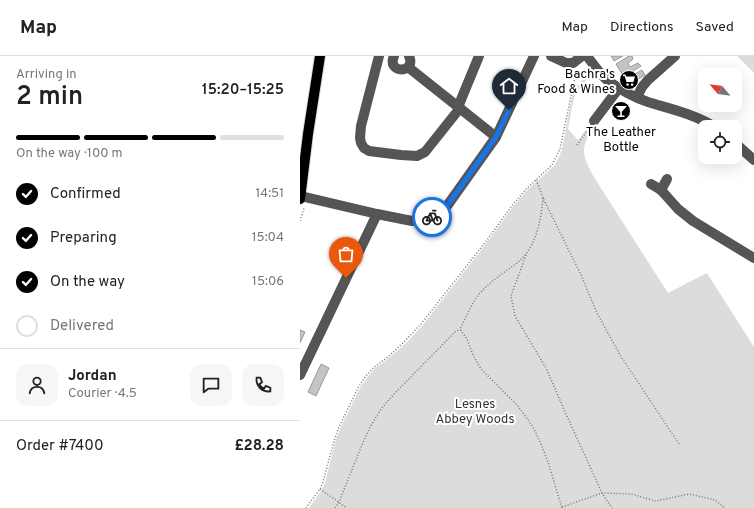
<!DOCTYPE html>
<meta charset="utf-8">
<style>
body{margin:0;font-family:Overpass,sans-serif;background:#f6f6f6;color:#222;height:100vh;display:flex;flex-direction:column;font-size:15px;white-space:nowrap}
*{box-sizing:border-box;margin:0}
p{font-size:13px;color:#767676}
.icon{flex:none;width:22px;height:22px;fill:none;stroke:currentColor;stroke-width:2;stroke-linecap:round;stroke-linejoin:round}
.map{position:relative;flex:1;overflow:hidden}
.side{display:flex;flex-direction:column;background:#fff;width:300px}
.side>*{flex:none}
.needle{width:26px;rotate:299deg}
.fabs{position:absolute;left:398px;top:12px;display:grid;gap:8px}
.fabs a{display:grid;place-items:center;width:44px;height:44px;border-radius:8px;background:#fff;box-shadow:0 4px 16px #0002;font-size:20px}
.pin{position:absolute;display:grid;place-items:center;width:34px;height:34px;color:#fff;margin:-41px -17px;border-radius:50% 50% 50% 0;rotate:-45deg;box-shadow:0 0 4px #0007}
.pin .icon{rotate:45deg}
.courier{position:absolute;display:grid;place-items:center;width:40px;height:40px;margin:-20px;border:3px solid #1a73e8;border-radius:50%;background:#fff;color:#222;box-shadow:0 1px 5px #0007}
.overview em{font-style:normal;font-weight:600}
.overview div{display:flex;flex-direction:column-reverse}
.overview{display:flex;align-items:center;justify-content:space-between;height:68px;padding:0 16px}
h1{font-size:26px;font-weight:600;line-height:30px}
.bar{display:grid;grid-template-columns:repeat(4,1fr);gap:6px 4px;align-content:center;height:48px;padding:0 16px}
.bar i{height:5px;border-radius:3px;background:#e0e0e0}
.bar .current{background:#000}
.bar p{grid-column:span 4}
.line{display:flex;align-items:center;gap:10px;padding:0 16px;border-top:1px solid #e0e0e0}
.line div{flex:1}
.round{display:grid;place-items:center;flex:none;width:42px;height:42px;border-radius:12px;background:#f6f6f6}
ol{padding:0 16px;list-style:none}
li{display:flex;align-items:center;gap:12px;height:44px}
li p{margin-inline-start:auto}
li .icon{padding:4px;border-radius:50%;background:#000;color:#fff;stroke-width:4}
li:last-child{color:#767676}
li i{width:22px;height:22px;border:2px solid #e0e0e0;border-radius:50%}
header{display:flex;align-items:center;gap:24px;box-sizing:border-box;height:56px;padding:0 20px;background:#fff;border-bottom:1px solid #e0e0e0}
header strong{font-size:19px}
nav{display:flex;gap:22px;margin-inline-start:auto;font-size:14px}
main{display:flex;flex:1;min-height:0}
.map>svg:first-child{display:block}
.green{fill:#dcdcdc}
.building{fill:#c4c4c4;stroke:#999}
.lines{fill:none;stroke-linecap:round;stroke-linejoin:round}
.major-casing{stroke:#dbdbdb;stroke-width:12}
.path{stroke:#777;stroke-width:1.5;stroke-dasharray:1 2;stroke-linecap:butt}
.minor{stroke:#555;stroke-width:10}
.major{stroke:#000;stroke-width:10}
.done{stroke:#595959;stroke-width:4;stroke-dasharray:0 7.2}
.route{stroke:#1a73e8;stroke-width:5}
.labels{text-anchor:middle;stroke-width:4;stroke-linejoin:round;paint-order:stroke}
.poi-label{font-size:13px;fill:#000;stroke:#fff;text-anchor:end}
.park-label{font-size:13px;fill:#333;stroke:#fff}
</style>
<header>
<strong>Map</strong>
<nav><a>Map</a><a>Directions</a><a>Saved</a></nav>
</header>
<main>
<section class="side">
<div class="overview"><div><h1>2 min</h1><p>Arriving in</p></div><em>15:20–15:25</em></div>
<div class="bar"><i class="current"></i><i class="current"></i><i class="current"></i><i></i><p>On the way · 100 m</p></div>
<ol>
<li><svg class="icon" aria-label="check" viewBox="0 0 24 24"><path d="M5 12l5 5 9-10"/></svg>Confirmed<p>14:51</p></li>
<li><svg class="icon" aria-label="check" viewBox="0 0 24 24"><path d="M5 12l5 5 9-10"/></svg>Preparing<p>15:04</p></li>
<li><svg class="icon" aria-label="check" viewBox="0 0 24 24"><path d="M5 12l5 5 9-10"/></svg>On the way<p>15:06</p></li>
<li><i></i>Delivered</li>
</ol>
<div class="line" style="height:72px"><a class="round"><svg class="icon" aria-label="person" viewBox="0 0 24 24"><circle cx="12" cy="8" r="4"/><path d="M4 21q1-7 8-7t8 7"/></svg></a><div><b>Jordan</b><p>Courier · 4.5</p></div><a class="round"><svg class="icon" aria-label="chat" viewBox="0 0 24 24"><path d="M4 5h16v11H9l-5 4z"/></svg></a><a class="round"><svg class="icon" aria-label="phone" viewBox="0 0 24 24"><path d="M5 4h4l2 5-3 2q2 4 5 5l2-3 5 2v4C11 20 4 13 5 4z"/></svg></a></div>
<div class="line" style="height:52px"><div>Order #7400</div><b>£28.28</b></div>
</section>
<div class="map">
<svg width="454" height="452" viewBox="0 0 454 452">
<rect width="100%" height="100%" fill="#fff"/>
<g class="green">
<path d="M437,0H454V17Z"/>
<path d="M289,16L291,18L275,38L272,51L268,73L278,84L293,65L295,66C292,74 285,85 284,93C283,103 292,118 297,126L368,237L407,217L454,291V452H9L21,435L25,427L35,386L40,373L60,332L67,322L74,313L90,301L106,287L122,270L188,185L212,152L227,134L254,110L259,101L262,93L273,35Z"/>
</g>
<g class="building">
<path d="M311,0H323L314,5Z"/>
<path d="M329,0H332L333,3L328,7L330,11L338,7L341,10L324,21L316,8Z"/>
<path d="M342,14L345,19L329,29L326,23Z"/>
<path d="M0,274L5,276L0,287Z"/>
<path d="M21,308L29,312L16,340L8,336Z"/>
</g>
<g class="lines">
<defs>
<path id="major" d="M0,143L8,78L20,0"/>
</defs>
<use href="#major" class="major-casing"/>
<g class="path">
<path d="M277,89L289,72"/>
<path d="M236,124L239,131L243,142L281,219L297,257L320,299L379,388"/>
<path d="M243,142C241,165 236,192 217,207C205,216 192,224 181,236C171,247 167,260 160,273L167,283L173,299L181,313L218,350L233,371L241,388L248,406L262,452"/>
<path d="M0,165L4,152"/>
<path d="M226,199L211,240L215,260L246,312L266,358L302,437L312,452"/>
<path d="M20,433L47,452"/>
<path d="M262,451L302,437L331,438L356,445L389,438L415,444L425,452"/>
<path d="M6,452L20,433L23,426L34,385L39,371L58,332L65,321L73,312L89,300L105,285L121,268L187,184L211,151L226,133L252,109L260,93L275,21L274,17"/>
<path d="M35,452L39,446L62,389L70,371L81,353L95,337L155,276L160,273"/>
</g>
<g class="minor">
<path d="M79,0L61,70L60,82L61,87L64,92L69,95L101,99L117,100L125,96L160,52"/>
<path d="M94,0C86,18 117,18 109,0"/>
<path d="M251,0L266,7H273L282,0"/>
<path d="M287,0C293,8 299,17 307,24C319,33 333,41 348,46C371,53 394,58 415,71"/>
<path d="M108,11L196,81"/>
<path d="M337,41L342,31L348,24L375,0"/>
<path d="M158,51L179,0"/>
<path d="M294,65L319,32"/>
<path d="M435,87L454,104"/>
<path d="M351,128L361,134L378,153L393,165L454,202"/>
<path d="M361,134L367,123"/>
<path d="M1,140L77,158L112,165L125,164L135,160L147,150L196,81L234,0"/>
<path d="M0,319L77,158"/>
</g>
<use href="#major" class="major"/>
</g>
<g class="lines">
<path class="done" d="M46,222L77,158C97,162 113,168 132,161"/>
<path class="route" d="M132,161L147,150L196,81L209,54"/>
</g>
<defs>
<symbol id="supermarket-disc" viewBox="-11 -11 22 22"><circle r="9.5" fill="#000" stroke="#fff"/><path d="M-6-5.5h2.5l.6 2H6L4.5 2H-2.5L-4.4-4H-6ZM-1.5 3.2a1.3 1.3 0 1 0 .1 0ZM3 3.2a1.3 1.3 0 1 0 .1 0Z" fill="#fff"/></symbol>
<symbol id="bar-disc" viewBox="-11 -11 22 22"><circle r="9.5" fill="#000" stroke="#fff"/><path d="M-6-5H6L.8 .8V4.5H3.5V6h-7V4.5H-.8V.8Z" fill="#fff"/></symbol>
</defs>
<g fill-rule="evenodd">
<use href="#supermarket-disc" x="318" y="13" width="22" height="22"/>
<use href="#bar-disc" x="310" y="44" width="22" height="22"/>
</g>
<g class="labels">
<g class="poi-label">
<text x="315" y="22">Bachra's<tspan x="315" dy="15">Food &amp; Wines</tspan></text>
<text x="321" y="80" text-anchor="middle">The Leather<tspan x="321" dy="15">Bottle</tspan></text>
</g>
<g class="park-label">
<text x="175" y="352">Lesnes<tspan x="175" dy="15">Abbey Woods</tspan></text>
</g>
</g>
</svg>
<div class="fabs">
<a><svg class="needle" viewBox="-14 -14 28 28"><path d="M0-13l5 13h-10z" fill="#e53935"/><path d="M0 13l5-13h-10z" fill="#767676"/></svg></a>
<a><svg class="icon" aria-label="locate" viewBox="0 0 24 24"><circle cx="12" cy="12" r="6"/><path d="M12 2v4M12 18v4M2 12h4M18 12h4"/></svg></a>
</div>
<div class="pin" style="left:46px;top:222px;background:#ea580c"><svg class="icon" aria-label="bag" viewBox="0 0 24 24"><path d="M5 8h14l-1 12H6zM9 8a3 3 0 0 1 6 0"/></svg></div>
<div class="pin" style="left:209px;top:54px;background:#1f2937"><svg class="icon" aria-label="home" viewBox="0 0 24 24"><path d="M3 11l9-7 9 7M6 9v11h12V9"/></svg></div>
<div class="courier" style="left:132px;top:161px"><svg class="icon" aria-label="bike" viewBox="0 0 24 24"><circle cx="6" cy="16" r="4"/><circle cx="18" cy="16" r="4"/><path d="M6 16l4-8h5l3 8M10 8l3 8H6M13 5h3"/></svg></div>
</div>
</main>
